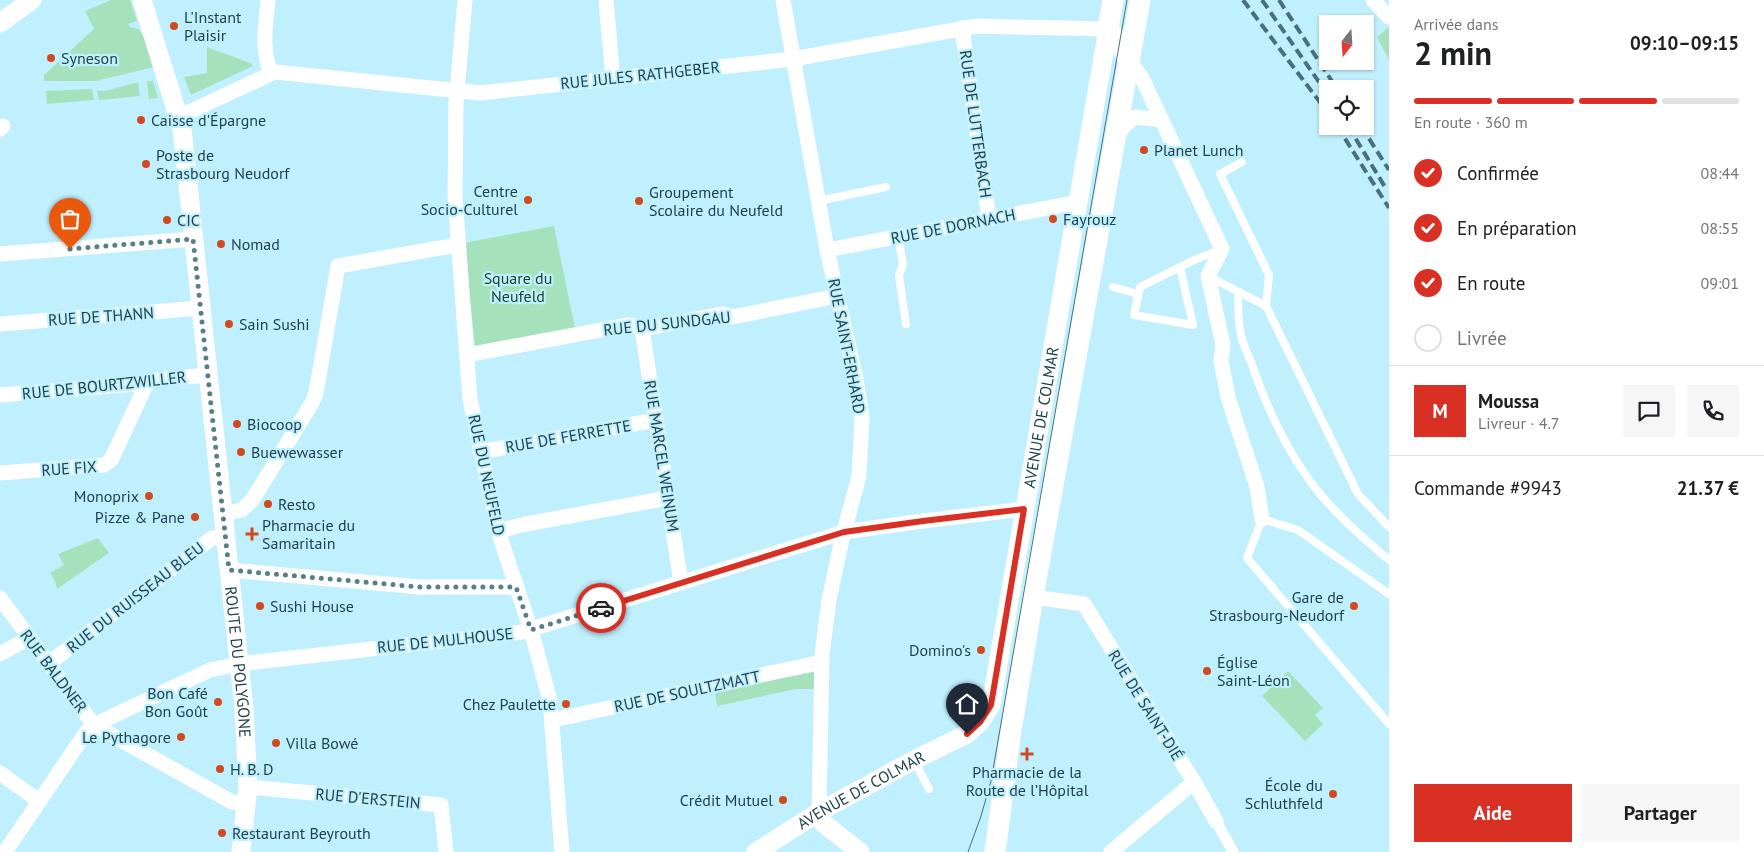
<!DOCTYPE html>
<html lang="fr">
<meta charset="utf-8">
<style>
body{margin:0;font-family:"PT Sans",sans-serif;background:#f6f6f6;color:#202124;height:100vh;display:flex;flex-direction:column;font-size:19px;white-space:nowrap}
*{box-sizing:border-box;margin:0}
p{font-size:16px;color:#757577}
.icon{flex:none;width:28px;height:28px;fill:none;stroke:currentColor;stroke-width:2;stroke-linecap:round;stroke-linejoin:round}
.map{position:relative;flex:1;overflow:hidden}
.panel{display:flex;flex-direction:column;background:#fff;width:375px}
.panel>*{flex:none}
.needle{width:32px;rotate:197deg}
.fabs{position:absolute;left:1319px;top:15px;display:grid;gap:10px}
.fabs a{display:grid;place-items:center;width:55px;height:55px;border-radius:0px;background:#fff;box-shadow:0 1px 4px #0004;font-size:25px}
.pin{position:absolute;display:grid;place-items:center;width:42px;height:42px;color:#fff;margin:-51px -21px;border-radius:50% 50% 50% 0;rotate:-45deg;box-shadow:0 0 5px #0007}
.pin .icon{rotate:45deg}
.courier{position:absolute;display:grid;place-items:center;width:50px;height:50px;margin:-25px;border:4px solid #d93025;border-radius:50%;background:#fff;color:#222;box-shadow:0 1px 6px #0007}
.overview em{font-style:normal;font-weight:600}
.overview div{display:flex;flex-direction:column-reverse}
.overview{display:flex;align-items:center;justify-content:space-between;height:85px;padding:0 25px}
h1{font-size:32px;font-weight:600;line-height:38px}
.bar{display:grid;grid-template-columns:repeat(4,1fr);gap:8px 5px;align-content:center;height:60px;padding:0 25px}
.bar i{height:6px;border-radius:4px;background:#e0e0e0}
.bar .on{background:#d93025}
.bar p{grid-column:span 4}
.line{display:flex;align-items:center;gap:12px;padding:0 25px;border-top:1px solid #e0e0e0}
.line div{flex:1}
.round{display:grid;place-items:center;flex:none;width:52px;height:52px;border-radius:0px;background:#f6f6f6}
ol{padding:0 25px;list-style:none}
li{display:flex;align-items:center;gap:15px;height:55px}
li p{margin-inline-start:auto}
li .icon{padding:5px;border-radius:50%;background:#d93025;color:#fff;stroke-width:4}
li:last-child{color:#757577}
li i{width:28px;height:28px;border:2px solid #e0e0e0;border-radius:50%}
.cta{display:flex;gap:10px;margin-top:auto;padding:10px 25px}
.cta a{flex:1;height:58px;border-radius:0px;background:#d93025;color:#fff;font-size:20px;font-weight:600;line-height:58px;text-align:center}
.cta a+a{background:#f6f6f6;color:#202124}
main{display:flex;flex:1;min-height:0}
.map>svg:first-child{display:block}
.green{fill:#a5e2bc}
.lines{fill:none;stroke-linecap:round;stroke-linejoin:round}
.service{stroke:#fff;stroke-width:8}
.pedestrian{stroke:#fff;stroke-width:11}
.minor{stroke:#fff;stroke-width:15}
.tertiary{stroke:#fff;stroke-width:19}
.secondary{stroke:#fff;stroke-width:21}
.tram{stroke:#49707a;stroke-width:1}
.rail{stroke:#49707a;stroke-width:4;stroke-dasharray:10 5;stroke-linecap:butt}
.done{stroke:#577f8a;stroke-width:5;stroke-dasharray:0 9}
.route{stroke:#d93025;stroke-width:6}
.poi-dot{fill:#d1491e;stroke:#c0f0fe;stroke-width:2}
.labels{text-anchor:middle;stroke-width:4.5;stroke-linejoin:round;paint-order:stroke}
.poi-label{font-size:16px;fill:#1e424b;stroke:#c0f0fe;text-anchor:start}
.street-label{font-size:16px;fill:#1e424b;stroke:#c0f0fe}
.park-label{font-size:16px;fill:#17442c;stroke:#c0f0fe}
</style>
<main>
<div class="map">
<svg width="1389" height="852" viewBox="0 0 1389 852">
<rect width="100%" height="100%" fill="#c0f0fe"/>
<g class="green">
<path d="M111,0H130L137,21L128,24L130,27L139,29L149,47L154,67L96,81H44V75L94,29L85,11Z"/>
<path d="M1389,27V60L1377,37Z"/>
<path d="M207,47L250,63L253,66L191,95L184,77L207,73Z"/>
<path d="M147,81H153L158,98L149,99Z"/>
<path d="M138,82L140,96L99,100L97,91H105Z"/>
<path d="M92,89L94,100L47,104L46,91Z"/>
<path d="M554,226L575,328L475,346L464,243Z"/>
<path d="M98,538L109,553L57,589L55,581L50,573L64,565L58,554Z"/>
<path d="M1288,671L1323,708L1315,715L1323,724L1305,741L1262,696Z"/>
<path d="M814,672L815,689H796L717,706L715,691Z"/>
</g>
<g class="lines">
<g class="service">
<path d="M1242,162L1220,174L1269,275L1266,306"/>
<path d="M818,201L886,187"/>
<path d="M898,236L903,264L899,276L906,324"/>
<path d="M1180,267L1193,325L1134,315L1140,287L1194,260L1220,250"/>
<path d="M1208,276L1266,306L1358,494L1389,527"/>
<path d="M1113,287L1138,294"/>
<path d="M1238,292C1238,304 1238,317 1240,330C1241,341 1247,352 1251,362C1267,409 1288,455 1320,494C1340,518 1365,540 1389,560"/>
<path d="M1389,594L1298,530L1262,519L1247,558L1389,724"/>
<path d="M914,760L929,789"/>
</g>
<path class="pedestrian" d="M1216,821L1233,852"/>
<g class="minor">
<path d="M268,0C266,23 261,48 270,70L275,72"/>
<path d="M465,0L456,103L455,197L470,399L498,531L531,630L550,701L562,852"/>
<path d="M606,0L613,79"/>
<path d="M783,0L827,250L856,379L862,418L859,476L842,539L829,600L822,655L819,812"/>
<path d="M1373,0L1389,17"/>
<path d="M962,28L989,219"/>
<path d="M1129,60L1142,78L1222,249L1208,276L1223,345L1221,361L1228,397L1257,487L1262,519"/>
<path d="M179,115L189,112L275,72L480,93L793,59L977,26L1108,29"/>
<path d="M0,129L3,126"/>
<path d="M1116,138L1124,126L1135,117L1162,120"/>
<path d="M827,250L1079,202"/>
<path d="M0,254L193,239"/>
<path d="M0,324L201,308"/>
<path d="M642,329L681,583"/>
<path d="M467,355L627,325L636,326L642,329L722,314L732,317L837,296"/>
<path d="M0,395L136,384L154,380L208,375"/>
<path d="M480,452L656,420"/>
<path d="M0,473L104,465L111,460L147,383"/>
<path d="M222,514L242,510L253,499L312,403L316,393L338,266L457,245"/>
<path d="M498,531L526,524L668,498"/>
<path d="M229,570L420,587H516"/>
<path d="M1033,597L1084,604L1194,782L1216,821"/>
<path d="M0,598L94,725L232,802L246,805"/>
<path d="M0,654L29,638"/>
<path d="M48,664L212,538L225,537"/>
<path d="M553,720L822,662"/>
<path d="M0,773L39,801"/>
<path d="M248,787L441,805L446,852"/>
<path d="M5,852L87,731L94,725L210,670L239,664L522,632L844,532L923,521L1024,509"/>
<path d="M1111,852L1194,782"/>
</g>
<g class="tertiary">
<path id="s1" d="M142,0L182,129L244,709L248,787L241,852"/>
<path d="M0,23L32,0"/>
<path d="M819,812L823,823L860,852"/>
<path id="s2" d="M756,852L819,812L914,760L967,734L980,722L991,705L1108,29"/>
</g>
<g class="secondary">
<path d="M1113,0L1108,29L1120,43L1129,60"/>
<path d="M995,852L1011,731L1033,597L1140,0"/>
</g>
<path class="tram" d="M968,852L981,816L991,781L1127,0"/>
<g class="rail">
<path d="M1243,0L1328,113"/>
<path d="M1262,0L1328,95"/>
<path d="M1279,0L1337,89"/>
<path d="M1337,126L1389,208"/>
<path d="M1348,126L1385,187"/>
<path d="M1361,126L1389,170"/>
</g>
</g>
<g class="lines">
<path class="done" d="M70,249L193,239L229,570L420,587H516L531,630L601,608"/>
<path class="route" d="M601,608L844,532L923,521L1024,509L991,705L980,722L967,734"/>
</g>
<g class="poi-dot">
<circle cx="174" cy="26" r="5"/>
<circle cx="51" cy="58" r="5"/>
<circle cx="141" cy="120" r="5"/>
<circle cx="1144" cy="150" r="5"/>
<circle cx="146" cy="164" r="5"/>
<circle cx="528" cy="200" r="5"/>
<circle cx="639" cy="201" r="5"/>
<circle cx="1053" cy="219" r="5"/>
<circle cx="167" cy="220" r="5"/>
<circle cx="221" cy="244" r="5"/>
<circle cx="229" cy="324" r="5"/>
<circle cx="237" cy="424" r="5"/>
<circle cx="241" cy="452" r="5"/>
<circle cx="149" cy="496" r="5"/>
<circle cx="268" cy="504" r="5"/>
<circle cx="195" cy="517" r="5"/>
<path d="M249.5 526.5h5v5h5v5h-5v5h-5v-5h-5v-5h5z"/>
<circle cx="260" cy="606" r="5"/>
<circle cx="1354" cy="606" r="5"/>
<circle cx="981" cy="650" r="5"/>
<circle cx="1207" cy="671" r="5"/>
<circle cx="218" cy="702" r="5"/>
<circle cx="566" cy="704" r="5"/>
<circle cx="181" cy="737" r="5"/>
<circle cx="276" cy="743" r="5"/>
<path d="M1024.5 746.5h5v5h5v5h-5v5h-5v-5h-5v-5h5z"/>
<circle cx="220" cy="769" r="5"/>
<circle cx="1333" cy="794" r="5"/>
<circle cx="783" cy="800" r="5"/>
<circle cx="222" cy="833" r="5"/>
</g>
<g class="labels">
<g class="poi-label">
<text x="184" y="23">L'Instant<tspan x="184" dy="18">Plaisir</tspan></text>
<text x="61" y="64">Syneson</text>
<text x="151" y="126">Caisse d'Épargne</text>
<text x="1154" y="156">Planet Lunch</text>
<text x="156" y="161">Poste de<tspan x="156" dy="18">Strasbourg Neudorf</tspan></text>
<text x="518" y="197" text-anchor="end">Centre<tspan x="518" dy="18">Socio-Culturel</tspan></text>
<text x="649" y="198">Groupement<tspan x="649" dy="18">Scolaire du Neufeld</tspan></text>
<text x="1063" y="225">Fayrouz</text>
<text x="177" y="226">CIC</text>
<text x="231" y="250">Nomad</text>
<text x="239" y="330">Sain Sushi</text>
<text x="247" y="430">Biocoop</text>
<text x="251" y="458">Buewewasser</text>
<text x="139" y="502" text-anchor="end">Monoprix</text>
<text x="278" y="510">Resto</text>
<text x="185" y="523" text-anchor="end">Pizze &amp; Pane</text>
<text x="262" y="531">Pharmacie du<tspan x="262" dy="18">Samaritain</tspan></text>
<text x="1344" y="603" text-anchor="end">Gare de<tspan x="1344" dy="18">Strasbourg-Neudorf</tspan></text>
<text x="270" y="612">Sushi House</text>
<text x="971" y="656" text-anchor="end">Domino's</text>
<text x="1217" y="668">Église<tspan x="1217" dy="18">Saint-Léon</tspan></text>
<text x="208" y="699" text-anchor="end">Bon Café<tspan x="208" dy="18">Bon Goût</tspan></text>
<text x="556" y="710" text-anchor="end">Chez Paulette</text>
<text x="171" y="743" text-anchor="end">Le Pythagore</text>
<text x="286" y="749">Villa Bowé</text>
<text x="230" y="775">H. B. D</text>
<text x="1027" y="778" text-anchor="middle">Pharmacie de la<tspan x="1027" dy="18">Route de l’Hôpital</tspan></text>
<text x="1323" y="791" text-anchor="end">École du<tspan x="1323" dy="18">Schluthfeld</tspan></text>
<text x="773" y="806" text-anchor="end">Crédit Mutuel</text>
<text x="232" y="839">Restaurant Beyrouth</text>
</g>
<g class="street-label">
<text transform="translate(640 75) rotate(-6)" y="6">RUE JULES RATHGEBER</text>
<text transform="translate(976 124) rotate(82)" y="6">RUE DE LUTTERBACH</text>
<text transform="translate(953 226) rotate(-11)" y="6">RUE DE DORNACH</text>
<text transform="translate(101 316) rotate(-4)" y="6">RUE DE THANN</text>
<text transform="translate(667 323) rotate(-6)" y="6">RUE DU SUNDGAU</text>
<text transform="translate(847 346) rotate(79)" y="6">RUE SAINT-ERHARD</text>
<text transform="translate(104 385) rotate(-6)" y="6">RUE DE BOURTZWILLER</text>
<text dy="6" stroke="none"><textPath href="#s2" startOffset="572">AVENUE DE COLMAR</textPath></text>
<text transform="translate(568 436) rotate(-10)" y="6">RUE DE FERRETTE</text>
<text transform="translate(662 456) rotate(81)" y="6">RUE MARCEL WEINUM</text>
<text transform="translate(69 468) rotate(-4)" y="6">RUE FIX</text>
<text transform="translate(487 475) rotate(78)" y="6">RUE DU NEUFELD</text>
<text transform="translate(135 597) rotate(-38)" y="6">RUE DU RUISSEAU BLEU</text>
<text transform="translate(445 640) rotate(-6)" y="6">RUE DE MULHOUSE</text>
<text dy="6" stroke="none"><textPath href="#s1" startOffset="671">ROUTE DU POLYGONE</textPath></text>
<text transform="translate(54 671) rotate(53)" y="6">RUE BALDNER</text>
<text transform="translate(687 691) rotate(-12)" y="6">RUE DE SOULTZMATT</text>
<text transform="translate(1146 705) rotate(58)" y="6">RUE DE SAINT-DIÉ</text>
<text dy="6" stroke="none"><textPath href="#s2" startOffset="122">AVENUE DE COLMAR</textPath></text>
<text transform="translate(368 798) rotate(5)" y="6">RUE D'ERSTEIN</text>
</g>
<g class="park-label">
<text x="518" y="284">Square du<tspan x="518" dy="18">Neufeld</tspan></text>
</g>
</g>
</svg>
<div class="fabs">
<a><svg class="needle" viewBox="-14 -14 28 28"><path d="M0-13l5 13h-10z" fill="#e53935"/><path d="M0 13l5-13h-10z" fill="#757577"/></svg></a>
<a><svg class="icon" aria-label="locate" viewBox="0 0 24 24"><circle cx="12" cy="12" r="6"/><path d="M12 2v4M12 18v4M2 12h4M18 12h4"/></svg></a>
</div>
<div class="pin" style="left:70px;top:249px;background:#ea580c"><svg class="icon" aria-label="bag" viewBox="0 0 24 24"><path d="M5 8h14l-1 12H6zM9 8a3 3 0 0 1 6 0"/></svg></div>
<div class="pin" style="left:967px;top:734px;background:#1f2937"><svg class="icon" aria-label="home" viewBox="0 0 24 24"><path d="M3 11l9-7 9 7M6 9v11h12V9"/></svg></div>
<div class="courier" style="left:601px;top:608px"><svg class="icon" aria-label="car" viewBox="0 0 24 24"><path d="M5 17H2v-5l4-1 3-4h7l3 4 3 1v5h-3M9 17h6M6 11h13"/><circle cx="7" cy="17" r="2"/><circle cx="17" cy="17" r="2"/></svg></div>
</div>
<section class="panel">
<div class="overview"><div><h1>2 min</h1><p>Arrivée dans</p></div><em>09:10–09:15</em></div>
<div class="bar"><i class="on"></i><i class="on"></i><i class="on"></i><i></i><p>En route · 360 m</p></div>
<ol>
<li><svg class="icon" aria-label="check" viewBox="0 0 24 24"><path d="M5 12l5 5 9-10"/></svg>Confirmée<p>08:44</p></li>
<li><svg class="icon" aria-label="check" viewBox="0 0 24 24"><path d="M5 12l5 5 9-10"/></svg>En préparation<p>08:55</p></li>
<li><svg class="icon" aria-label="check" viewBox="0 0 24 24"><path d="M5 12l5 5 9-10"/></svg>En route<p>09:01</p></li>
<li><i></i>Livrée</li>
</ol>
<div class="line" style="height:90px"><b class="round" style="background:#d93025;color:#fff">M</b><div><b>Moussa</b><p>Livreur · 4.7</p></div><a class="round"><svg class="icon" aria-label="chat" viewBox="0 0 24 24"><path d="M4 5h16v11H9l-5 4z"/></svg></a><a class="round"><svg class="icon" aria-label="phone" viewBox="0 0 24 24"><path d="M5 4h4l2 5-3 2q2 4 5 5l2-3 5 2v4C11 20 4 13 5 4z"/></svg></a></div>
<div class="line" style="height:65px"><div>Commande #9943</div><b>21.37 €</b></div>
<div class="cta"><a>Aide</a><a>Partager</a></div>
</section>
</main>
